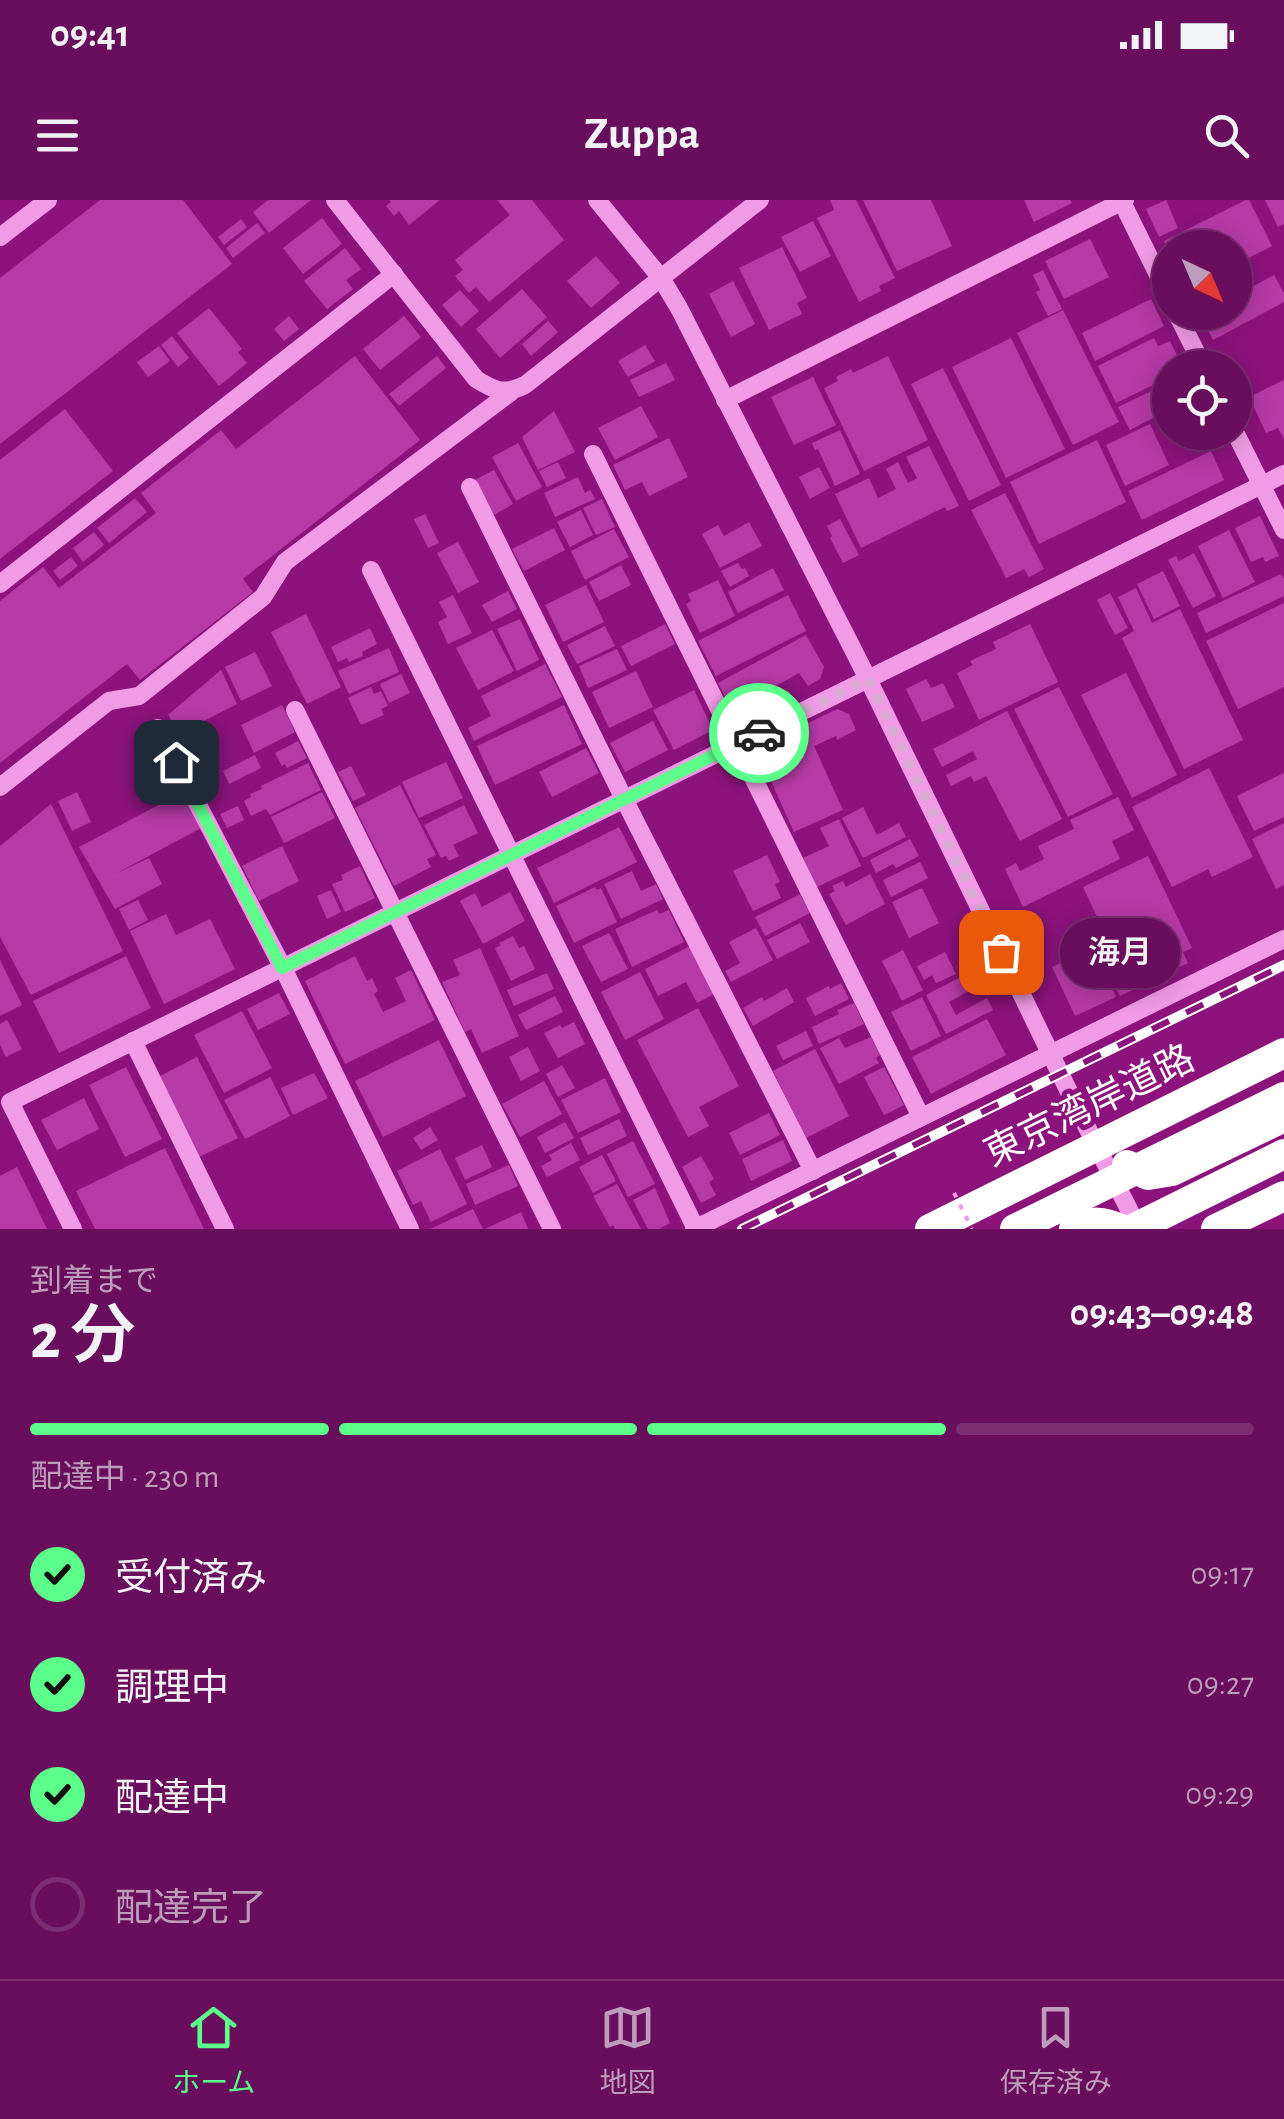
<!DOCTYPE html>
<html lang="ja">
<meta charset="utf-8">
<style>
body{margin:0;font-family:"Alegreya Sans","Noto Sans JP",sans-serif;background:#711c66;color:#f1f3f6;height:100vh;display:flex;flex-direction:column;font-size:38px;white-space:nowrap}
*{box-sizing:border-box;margin:0}
p{font-size:32px;color:#bd9cbc}
.icon{flex:none;width:55px;height:55px;fill:none;stroke:currentColor;stroke-width:2;stroke-linecap:round;stroke-linejoin:round}
.map{position:relative;height:1029px;overflow:hidden}
.side{display:flex;flex-direction:column;background:#690e5d;flex:1}
.side>*{flex:none}
.needle{width:65px;rotate:136deg}
.fabs{position:absolute;left:1152px;top:30px;display:grid;gap:20px}
.fabs a{display:grid;place-items:center;width:100px;height:100px;border-radius:50%;background:#690e5d;box-shadow:0 5px 25px #0003,0 0 0 2px #7c2e72;font-size:50px}
.pin{position:absolute;display:grid;place-items:center;width:85px;height:85px;color:#fff;margin:-42px;border-radius:20px;box-shadow:0 5px 15px #0006}
.courier{position:absolute;display:grid;place-items:center;width:100px;height:100px;margin:-50px;border:8px solid #5bff8a;border-radius:50%;background:#fff;color:#222;box-shadow:0 2px 12px #0007}
.bubble{position:absolute;height:70px;border-radius:35px;background:#690e5d;box-shadow:0 5px 25px #0003,0 0 0 2px #7c2e72;font-size:32px;font-weight:600;line-height:70px;text-align:center}
.headline em{font-style:normal;font-weight:600}
.headline div{display:flex;flex-direction:column-reverse}
.headline{display:flex;align-items:center;justify-content:space-between;height:170px;padding:0 30px}
h1{font-size:65px;font-weight:600;line-height:75px}
.bar{display:grid;grid-template-columns:repeat(4,1fr);gap:15px 10px;align-content:center;height:120px;padding:0 30px}
.bar i{height:12px;border-radius:8px;background:#7c2e72}
.bar .current{background:#5bff8a}
.bar p{grid-column:span 4}
ol{padding:0 30px;list-style:none}
li{display:flex;align-items:center;gap:30px;height:110px}
li p{margin-inline-start:auto}
li .icon{padding:10px;border-radius:50%;background:#5bff8a;color:#111;stroke-width:4}
li:last-child{color:#bd9cbc}
li i{width:55px;height:55px;border:5px solid #7c2e72;border-radius:50%}
.status{display:flex;justify-content:space-between;align-items:center;height:70px;padding:0 50px;background:#690e5d;direction:ltr}
.status svg{height:28px;fill:currentColor}
header{display:flex;justify-content:space-between;align-items:center;height:130px;padding:0 30px;background:#690e5d;font-size:45px;font-weight:600}
.tabs{display:flex;justify-content:space-around;align-items:center;height:140px;border-top:2px solid #7c2e72;background:#690e5d;font-size:28px;color:#bd9cbc}
.tabs a{display:grid;justify-items:center;gap:5px}
.tabs .current{color:#5bff8a}
.map>svg:first-child{display:block}
.building{fill:#b63ba6}
.lines{fill:none;stroke-linecap:round;stroke-linejoin:round}
.path{stroke:#f19be6;stroke-width:4;stroke-dasharray:5 8;stroke-linecap:butt}
.minor{stroke:#f19be6;stroke-width:18}
.highway{stroke:#fff;stroke-width:30}
.rail-casing{stroke:#fff;stroke-width:10}
.rail{stroke:#8c137c;stroke-width:6;stroke-dasharray:19;stroke-linecap:butt}
.path-bridge{stroke:#f19be6;stroke-width:4;stroke-dasharray:5 8;stroke-linecap:butt}
.highway-bridge{stroke:#fff;stroke-width:30}
.done{stroke:#d7acd1;stroke-width:10;stroke-dasharray:0 18}
.route{stroke:#5bff8a;stroke-width:12}
.labels{text-anchor:middle;stroke-width:10;stroke-linejoin:round;paint-order:stroke}
.street-label{font-size:38px;fill:#fff;stroke:#8c137c}
</style>
<div class="status"><b>09:41</b><svg viewBox="0 0 49 12"><path d="M0 12V9h3v3zM5 12V6h3v6zM10 12V3h3v9zM15 12V0h3v12zM26 1h20v11H26zM47 4h2v5h-2z"/></svg></div>
<header><svg class="icon" aria-label="menu" viewBox="0 0 24 24"><path d="M4 6h16M4 12h16M4 18h16"/></svg>Zuppa<svg class="icon" aria-label="search" viewBox="0 0 24 24"><circle cx="10" cy="10" r="6"/><path d="M15 15l6 6"/></svg></header>
<div class="map">
<svg width="1284" height="1029" viewBox="0 0 1284 1029">
<rect width="100%" height="100%" fill="#8c137c"/>
<g class="building">
<path d="M100,0H183L232,64L0,244V78Z"/>
<path d="M268,0H311L269,33L253,12Z"/>
<path d="M389,0H440L409,25L399,11L394,16L386,6L391,2Z"/>
<path d="M497,0H532L564,40L489,102L476,87L469,93L455,76L463,70L455,60L510,15Z"/>
<path d="M830,0H856L895,78L879,86L881,91L859,102L817,18L834,10Z"/>
<path d="M863,0H931L952,46L897,71Z"/>
<path d="M1024,0H1070L1072,3L1034,22Z"/>
<path d="M1166,0L1178,28L1159,37L1146,9Z"/>
<path d="M1246,0H1249L1272,46L1235,65V48H1167L1164,41Z"/>
<path d="M1265,0H1284V24L1278,27Z"/>
<path d="M322,18L342,44L303,74L283,48Z"/>
<path d="M241,19L247,27L224,45L218,37Z"/>
<path d="M813,21L831,56L800,72L781,37Z"/>
<path d="M257,23L265,33L233,58L226,48Z"/>
<path d="M1090,39L1109,77L1064,99L1045,61Z"/>
<path d="M782,47L807,98L797,103L802,114L769,130L739,68Z"/>
<path d="M345,48L361,69L346,80L353,89L327,109L304,81Z"/>
<path d="M596,56L620,83L591,108L567,81Z"/>
<path d="M1043,70L1062,109L1048,116L1036,92L1040,90L1033,75Z"/>
<path d="M1274,75L1284,93V102L1213,140L1200,115L1205,112H1235V96Z"/>
<path d="M733,81L755,124L731,137L709,94Z"/>
<path d="M522,89L547,117L500,158L476,129Z"/>
<path d="M460,90L479,111L461,127L442,105Z"/>
<path d="M1151,99L1164,126L1095,161L1082,133Z"/>
<path d="M209,108L242,149L238,152L247,163L219,186L177,133Z"/>
<path d="M1063,110L1119,222L1073,245L1017,133Z"/>
<path d="M289,116L299,129L284,141L274,129Z"/>
<path d="M404,116L421,137L380,170L363,149Z"/>
<path d="M548,121L558,132L531,156L522,144Z"/>
<path d="M172,136L189,158L178,167L161,145Z"/>
<path d="M1011,138L1065,249L1006,278L952,167Z"/>
<path d="M1154,138L1158,146L1170,141L1183,168H1170V177L1116,203L1098,166Z"/>
<path d="M645,145L655,161L628,177L618,161Z"/>
<path d="M159,146L170,161L148,177L137,162Z"/>
<path d="M355,156L420,240L243,379L253,392L140,480L127,464L0,563V401L43,367L59,388L156,313L141,293L221,230L236,249Z"/>
<path d="M437,156L446,168L399,206L389,194Z"/>
<path d="M888,156L928,240L864,271L824,188L838,181L836,177L851,169L853,173Z"/>
<path d="M666,163L675,180L639,197L630,180Z"/>
<path d="M943,168L1001,285L969,301L911,184Z"/>
<path d="M813,177L836,225L794,245L771,197Z"/>
<path d="M1284,180V239L1278,228L1266,233L1249,197Z"/>
<path d="M1170,182V209L1130,230L1118,207Z"/>
<path d="M641,206L658,237L615,260L598,228Z"/>
<path d="M65,209L113,271L0,359V260Z"/>
<path d="M554,211L575,252L538,270L522,237Z"/>
<path d="M1150,224L1169,265L1125,286L1106,245Z"/>
<path d="M840,230L860,274L835,286L818,249L815,250L812,243Z"/>
<path d="M669,238L688,277L649,296L642,282L625,290L613,265Z"/>
<path d="M1097,240L1126,302L1039,344L1010,282Z"/>
<path d="M518,243L542,287L516,301L492,257Z"/>
<path d="M929,246L959,306L947,311L945,307L861,348L835,294L869,278L878,298L896,289L886,269L898,262L908,283L917,278L906,257Z"/>
<path d="M1211,251L1224,280L1142,320L1128,291Z"/>
<path d="M558,262L566,278L547,287L539,271Z"/>
<path d="M819,267L830,288L810,299L799,277Z"/>
<path d="M494,270L513,304L494,315L475,280Z"/>
<path d="M578,277L585,293L590,290L595,299L555,317L544,293Z"/>
<path d="M1005,293L1044,369L1029,377L1024,369L1006,378L971,310Z"/>
<path d="M135,298L147,312L109,343L97,328Z"/>
<path d="M602,299L615,327L596,335L583,308Z"/>
<path d="M581,310L593,335L570,347L557,322Z"/>
<path d="M425,314L439,343L428,348L414,319Z"/>
<path d="M1260,316L1279,356L1265,362L1263,357L1251,362L1235,328Z"/>
<path d="M840,319L859,355L843,363L830,338L832,336L827,326Z"/>
<path d="M749,322L762,346L720,368L702,334L718,325L724,336Z"/>
<path d="M554,328L565,350L524,371L512,349Z"/>
<path d="M614,329L629,357L585,380L571,351Z"/>
<path d="M1229,330L1255,382L1223,398L1198,346Z"/>
<path d="M94,332L104,345L83,362L73,348Z"/>
<path d="M458,342L479,382L458,393L437,353Z"/>
<path d="M1194,353L1216,396L1193,408L1168,360L1176,356L1179,361Z"/>
<path d="M71,357L78,366L60,380L53,371Z"/>
<path d="M738,363L742,369L745,368L749,376L730,387L721,371Z"/>
<path d="M621,365L631,385L599,401L589,382Z"/>
<path d="M773,368L784,390L738,413L728,392Z"/>
<path d="M1163,371L1180,406L1154,419L1137,384Z"/>
<path d="M1281,374L1284,379V396L1206,433L1197,413Z"/>
<path d="M718,380L735,416L700,433L686,404L691,401L688,394Z"/>
<path d="M586,385L604,422L563,442L545,405Z"/>
<path d="M1136,388L1152,423L1180,409L1243,540L1184,569L1122,438L1134,431L1118,397Z"/>
<path d="M508,391L517,409L492,422L482,405Z"/>
<path d="M1110,393L1128,428L1115,435L1097,400Z"/>
<path d="M453,395L472,433L448,444L438,422L447,417L439,402Z"/>
<path d="M788,395L806,431L716,476L698,441Z"/>
<path d="M1284,403V487L1238,509L1206,441Z"/>
<path d="M306,414L341,487L307,504L271,432Z"/>
<path d="M520,419L539,460L517,471L497,429Z"/>
<path d="M665,424L675,444L631,466L621,446Z"/>
<path d="M1030,424L1058,482L979,520L957,473L973,465L970,461L996,449L993,442Z"/>
<path d="M605,426L615,446L577,464L567,445Z"/>
<path d="M370,428L377,444L362,452L363,456L349,462L347,458L338,462L331,447Z"/>
<path d="M492,430L514,471L478,490L456,448Z"/>
<path d="M806,435L824,467L820,479L808,486L799,473L732,510L718,483Z"/>
<path d="M389,448L399,472L349,494L338,471Z"/>
<path d="M617,449L627,470L588,488L579,466Z"/>
<path d="M255,452L272,486L241,501L225,467Z"/>
<path d="M545,464L562,497L474,541L468,528L491,516L481,496Z"/>
<path d="M221,470L237,504L180,533L168,515Z"/>
<path d="M636,471L653,507L609,528L592,492Z"/>
<path d="M1126,473L1177,575L1132,598L1081,495Z"/>
<path d="M401,474L410,493L389,503L380,484Z"/>
<path d="M926,479L931,488L943,483L955,507L922,522L906,489Z"/>
<path d="M371,487L374,494L381,491L388,506L381,509L384,515L361,525L348,498Z"/>
<path d="M1059,487L1113,594L1068,617L1014,509Z"/>
<path d="M694,490L713,530L674,550L653,510Z"/>
<path d="M282,505L295,532L254,553L241,525Z"/>
<path d="M564,505L582,544L495,585L477,546Z"/>
<path d="M837,509L849,514L856,530L837,540L836,536L814,546L843,610L794,632L764,566L758,569L754,558L758,556L755,549Z"/>
<path d="M1007,511L1062,619L1020,641L986,576L974,582L971,576L951,586L946,575L977,559L973,551L942,567L933,549Z"/>
<path d="M653,521L668,550L625,572L610,543Z"/>
<path d="M298,541L307,558L287,568L285,564L282,566L275,553Z"/>
<path d="M586,548L599,573L552,597L539,572Z"/>
<path d="M255,555L261,568L229,584L223,571Z"/>
<path d="M446,562L463,598L419,618L402,582Z"/>
<path d="M308,563L321,590L270,615L266,609L251,616L244,601L251,597L250,594L262,589L261,586Z"/>
<path d="M351,566L366,595L353,601L338,572Z"/>
<path d="M1209,568L1253,657L1212,677L1208,669L1172,687L1132,607Z"/>
<path d="M1284,573V617L1254,631L1237,596Z"/>
<path d="M400,585L436,655L427,659L431,667L394,686L355,608Z"/>
<path d="M77,592L91,622L72,631L58,601Z"/>
<path d="M183,592L201,628L115,674L149,658L162,684L115,709L79,647Z"/>
<path d="M322,592L335,618L284,643L271,617Z"/>
<path d="M1118,597L1134,630L1112,641L1120,659L1023,707L1005,669L1016,663L1020,671L1044,659L1038,646L1074,629L1070,620Z"/>
<path d="M51,604L123,751L31,795L0,737V646Z"/>
<path d="M464,605L478,633L453,645L459,656L449,661L446,656L441,658L424,625Z"/>
<path d="M238,606L244,620L227,628L220,614Z"/>
<path d="M863,607L877,635L899,623L906,637L863,658L842,618Z"/>
<path d="M839,619L861,666L817,687L803,658L829,646L820,628Z"/>
<path d="M1284,623V685L1276,689L1252,639Z"/>
<path d="M619,627L637,662L554,703L537,668Z"/>
<path d="M910,639L919,656L896,668L893,664L876,673L870,660Z"/>
<path d="M282,646L299,681L259,701L242,666Z"/>
<path d="M767,655L780,682L775,684L781,698L753,711L733,671Z"/>
<path d="M1148,656L1192,748L1183,752L1188,763L1120,796L1097,748L1109,742L1083,687Z"/>
<path d="M920,662L928,678L891,697L883,680Z"/>
<path d="M360,666L375,698L345,712L332,684L343,680L341,675Z"/>
<path d="M632,671L641,691L656,684L663,699L621,719L604,684Z"/>
<path d="M870,674L885,704L846,725L829,694L835,691L832,686L843,681L846,687Z"/>
<path d="M595,687L597,690L601,688L617,722L574,743L556,706Z"/>
<path d="M922,688L939,723L909,738L892,702Z"/>
<path d="M331,690L341,712L327,719L317,696Z"/>
<path d="M510,692L525,721L483,744L460,701L475,693L482,707Z"/>
<path d="M800,694L810,713L765,736L755,717Z"/>
<path d="M138,700L148,720L129,730L119,709Z"/>
<path d="M657,710L659,714L669,710L684,742L632,767L615,729Z"/>
<path d="M166,714L176,735L210,719L235,769L164,804L130,731Z"/>
<path d="M800,723L810,742L777,759L767,740Z"/>
<path d="M756,728L773,760L731,782L725,771L740,763L729,742Z"/>
<path d="M609,733L628,769L601,782L582,746Z"/>
<path d="M513,736L519,748L524,746L535,769L511,781L495,748L501,745L499,743Z"/>
<path d="M690,746L714,794L697,803L686,782L658,796L645,769Z"/>
<path d="M480,748L519,836L482,853L471,829L465,832L442,782L460,775L453,760Z"/>
<path d="M1093,748L1116,797L1075,816L1052,767Z"/>
<path d="M903,750L923,790L902,801L882,761Z"/>
<path d="M945,752L956,774L936,783L932,775L924,780L917,766Z"/>
<path d="M126,756L151,808L59,853L33,801Z"/>
<path d="M355,756L367,781L372,778L378,791L374,794L383,812L406,801L395,778L411,770L435,820L345,864L305,781Z"/>
<path d="M0,760L22,805L0,816Z"/>
<path d="M972,771L980,785L949,802L956,815L987,798L993,810L946,834L926,795Z"/>
<path d="M640,772L664,819L625,840L601,792Z"/>
<path d="M547,773L554,789L514,806L507,790Z"/>
<path d="M841,783L849,799L815,816L806,798L829,786L830,789Z"/>
<path d="M787,788L794,802L753,826L743,808L762,797L764,801Z"/>
<path d="M279,793L290,814L258,830L247,809Z"/>
<path d="M555,796L563,812L526,830L518,815Z"/>
<path d="M922,797L941,836L911,851L891,812Z"/>
<path d="M854,803L864,824L819,844L812,827L839,814L837,810Z"/>
<path d="M698,808L739,886L699,907L709,926L688,937L637,840Z"/>
<path d="M242,811L272,868L224,893L194,835Z"/>
<path d="M987,819L1006,855L931,894L912,857Z"/>
<path d="M7,820L22,849L6,857L0,845V824Z"/>
<path d="M574,822L585,844L558,858L544,833L560,825L562,828Z"/>
<path d="M806,831L813,846L783,860L776,846Z"/>
<path d="M871,837L880,855L876,858L879,863L839,884L820,848L839,838L845,848Z"/>
<path d="M439,840L466,896L383,937L355,881Z"/>
<path d="M528,847L540,871L521,881L509,857Z"/>
<path d="M815,849L849,916L806,938L773,871Z"/>
<path d="M197,857L238,938L199,957L158,877Z"/>
<path d="M562,865L575,888L558,897L546,874Z"/>
<path d="M126,867L162,939L125,957L89,885Z"/>
<path d="M884,867L904,905L884,915L864,877Z"/>
<path d="M314,873L328,898L293,915L281,888Z"/>
<path d="M270,877L290,916L245,939L224,900Z"/>
<path d="M605,878L621,912L578,933L561,900Z"/>
<path d="M544,881L562,914L520,937L502,904Z"/>
<path d="M84,898L99,929L57,950L41,920Z"/>
<path d="M769,913L780,935L740,955L729,933Z"/>
<path d="M619,919L627,936L588,955L580,938Z"/>
<path d="M565,922L574,938L545,953L537,937Z"/>
<path d="M430,927L438,940L421,950L413,938Z"/>
<path d="M783,940L792,961L751,981L742,959Z"/>
<path d="M633,941L655,984L628,997L607,954Z"/>
<path d="M571,943L580,960L547,977L541,966L552,960L549,955Z"/>
<path d="M482,945L492,967L465,980L455,958Z"/>
<path d="M165,948L204,1029H95L76,991Z"/>
<path d="M440,949L467,1004L431,1022L421,1001L413,1005L397,971Z"/>
<path d="M602,955L616,981L593,993L579,967Z"/>
<path d="M701,956L714,979L709,982L716,995L701,1003L682,967Z"/>
<path d="M509,965L518,986L475,1005L466,984Z"/>
<path d="M17,967L47,1029H0V976Z"/>
<path d="M617,984L641,1029H615L613,1025L610,1027L593,996Z"/>
<path d="M655,988L670,1023L659,1029H648L633,1000Z"/>
<path d="M473,1009L483,1029H430Z"/>
<path d="M521,1012L528,1029H485Z"/>
</g>
<g class="lines">
<path class="path" d="M1026,952L1050,925"/>
<g class="minor">
<path d="M335,0L476,179C495,191 504,195 525,185L760,0"/>
<path d="M597,0L661,78L679,108L868,479L1074,902L1139,1029"/>
<path d="M1122,2L1170,99"/>
<path d="M0,37L48,0"/>
<path d="M1176,112L1204,168"/>
<path d="M725,200L1125,0"/>
<path d="M1235,232L1284,330"/>
<path d="M593,254L921,917"/>
<path d="M470,287L624,599L813,971"/>
<path d="M371,370L696,1029"/>
<path d="M0,384L394,74"/>
<path d="M295,510L552,1029"/>
<path d="M158,528L283,768L410,1029"/>
<path d="M0,587L109,501L139,496L263,397L285,362L511,192"/>
<path d="M133,841L225,1029"/>
<path d="M73,1029L10,902L1284,274"/>
<path d="M694,1029L1284,739"/>
</g>
<g class="highway">
<path d="M1127,965L1148,975L1172,971L1284,917"/>
<path d="M930,1029L1284,853"/>
<path d="M1074,1029C1092,1020 1103,1021 1121,1029"/>
<path d="M1216,1029L1284,996"/>
</g>
<defs>
<path id="rail" d="M742,1029L1284,765"/>
</defs>
<use href="#rail" class="rail-casing"/>
<use href="#rail" class="rail"/>
<path class="path-bridge" d="M954,993L972,1029"/>
<g class="highway-bridge">
<path d="M1015,1029L1284,897"/>
<path d="M1133,1029L1284,954"/>
</g>
</g>
<g class="lines">
<path class="done" d="M759,533L868,479L1001,752"/>
<path class="route" d="M176,562L282,768L759,533"/>
</g>
<g class="labels">
<g class="street-label">
<text transform="translate(1089 905) rotate(-26)" y="13">東京湾岸道路</text>
</g>
</g>
</svg>
<div class="fabs">
<a><svg class="needle" viewBox="-14 -14 28 28"><path d="M0-13l5 13h-10z" fill="#e53935"/><path d="M0 13l5-13h-10z" fill="#bd9cbc"/></svg></a>
<a><svg class="icon" aria-label="locate" viewBox="0 0 24 24"><circle cx="12" cy="12" r="6"/><path d="M12 2v4M12 18v4M2 12h4M18 12h4"/></svg></a>
</div>
<div class="pin" style="left:1001px;top:752px;background:#ea580c"><svg class="icon" aria-label="bag" viewBox="0 0 24 24"><path d="M5 8h14l-1 12H6zM9 8a3 3 0 0 1 6 0"/></svg></div>
<div class="pin" style="left:176px;top:562px;background:#1f2937"><svg class="icon" aria-label="home" viewBox="0 0 24 24"><path d="M3 11l9-7 9 7M6 9v11h12V9"/></svg></div>
<div class="courier" style="left:759px;top:533px"><svg class="icon" aria-label="car" viewBox="0 0 24 24"><path d="M5 17H2v-5l4-1 3-4h7l3 4 3 1v5h-3M9 17h6M6 11h13"/><circle cx="7" cy="17" r="2"/><circle cx="17" cy="17" r="2"/></svg></div>
<div class="bubble" style="left:1060px;top:718px;width:120px">海月</div>
</div>
<section class="side">
<div class="headline"><div><h1>2 分</h1><p>到着まで</p></div><em>09:43–09:48</em></div>
<div class="bar"><i class="current"></i><i class="current"></i><i class="current"></i><i></i><p>配達中 · 230 m</p></div>
<ol>
<li><svg class="icon" aria-label="check" viewBox="0 0 24 24"><path d="M5 12l5 5 9-10"/></svg>受付済み<p>09:17</p></li>
<li><svg class="icon" aria-label="check" viewBox="0 0 24 24"><path d="M5 12l5 5 9-10"/></svg>調理中<p>09:27</p></li>
<li><svg class="icon" aria-label="check" viewBox="0 0 24 24"><path d="M5 12l5 5 9-10"/></svg>配達中<p>09:29</p></li>
<li><i></i>配達完了</li>
</ol>
</section>
<nav class="tabs">
<a class="current"><svg class="icon" aria-label="home" viewBox="0 0 24 24"><path d="M3 11l9-7 9 7M6 9v11h12V9"/></svg>ホーム</a>
<a><svg class="icon" aria-label="map" viewBox="0 0 24 24"><path d="M3 6l6-2 6 2 6-2v14l-6 2-6-2-6 2zM9 4v14M15 6v14"/></svg>地図</a>
<a><svg class="icon" aria-label="saved" viewBox="0 0 24 24"><path d="M7 4h10v16l-5-4-5 4z"/></svg>保存済み</a>
</nav>
